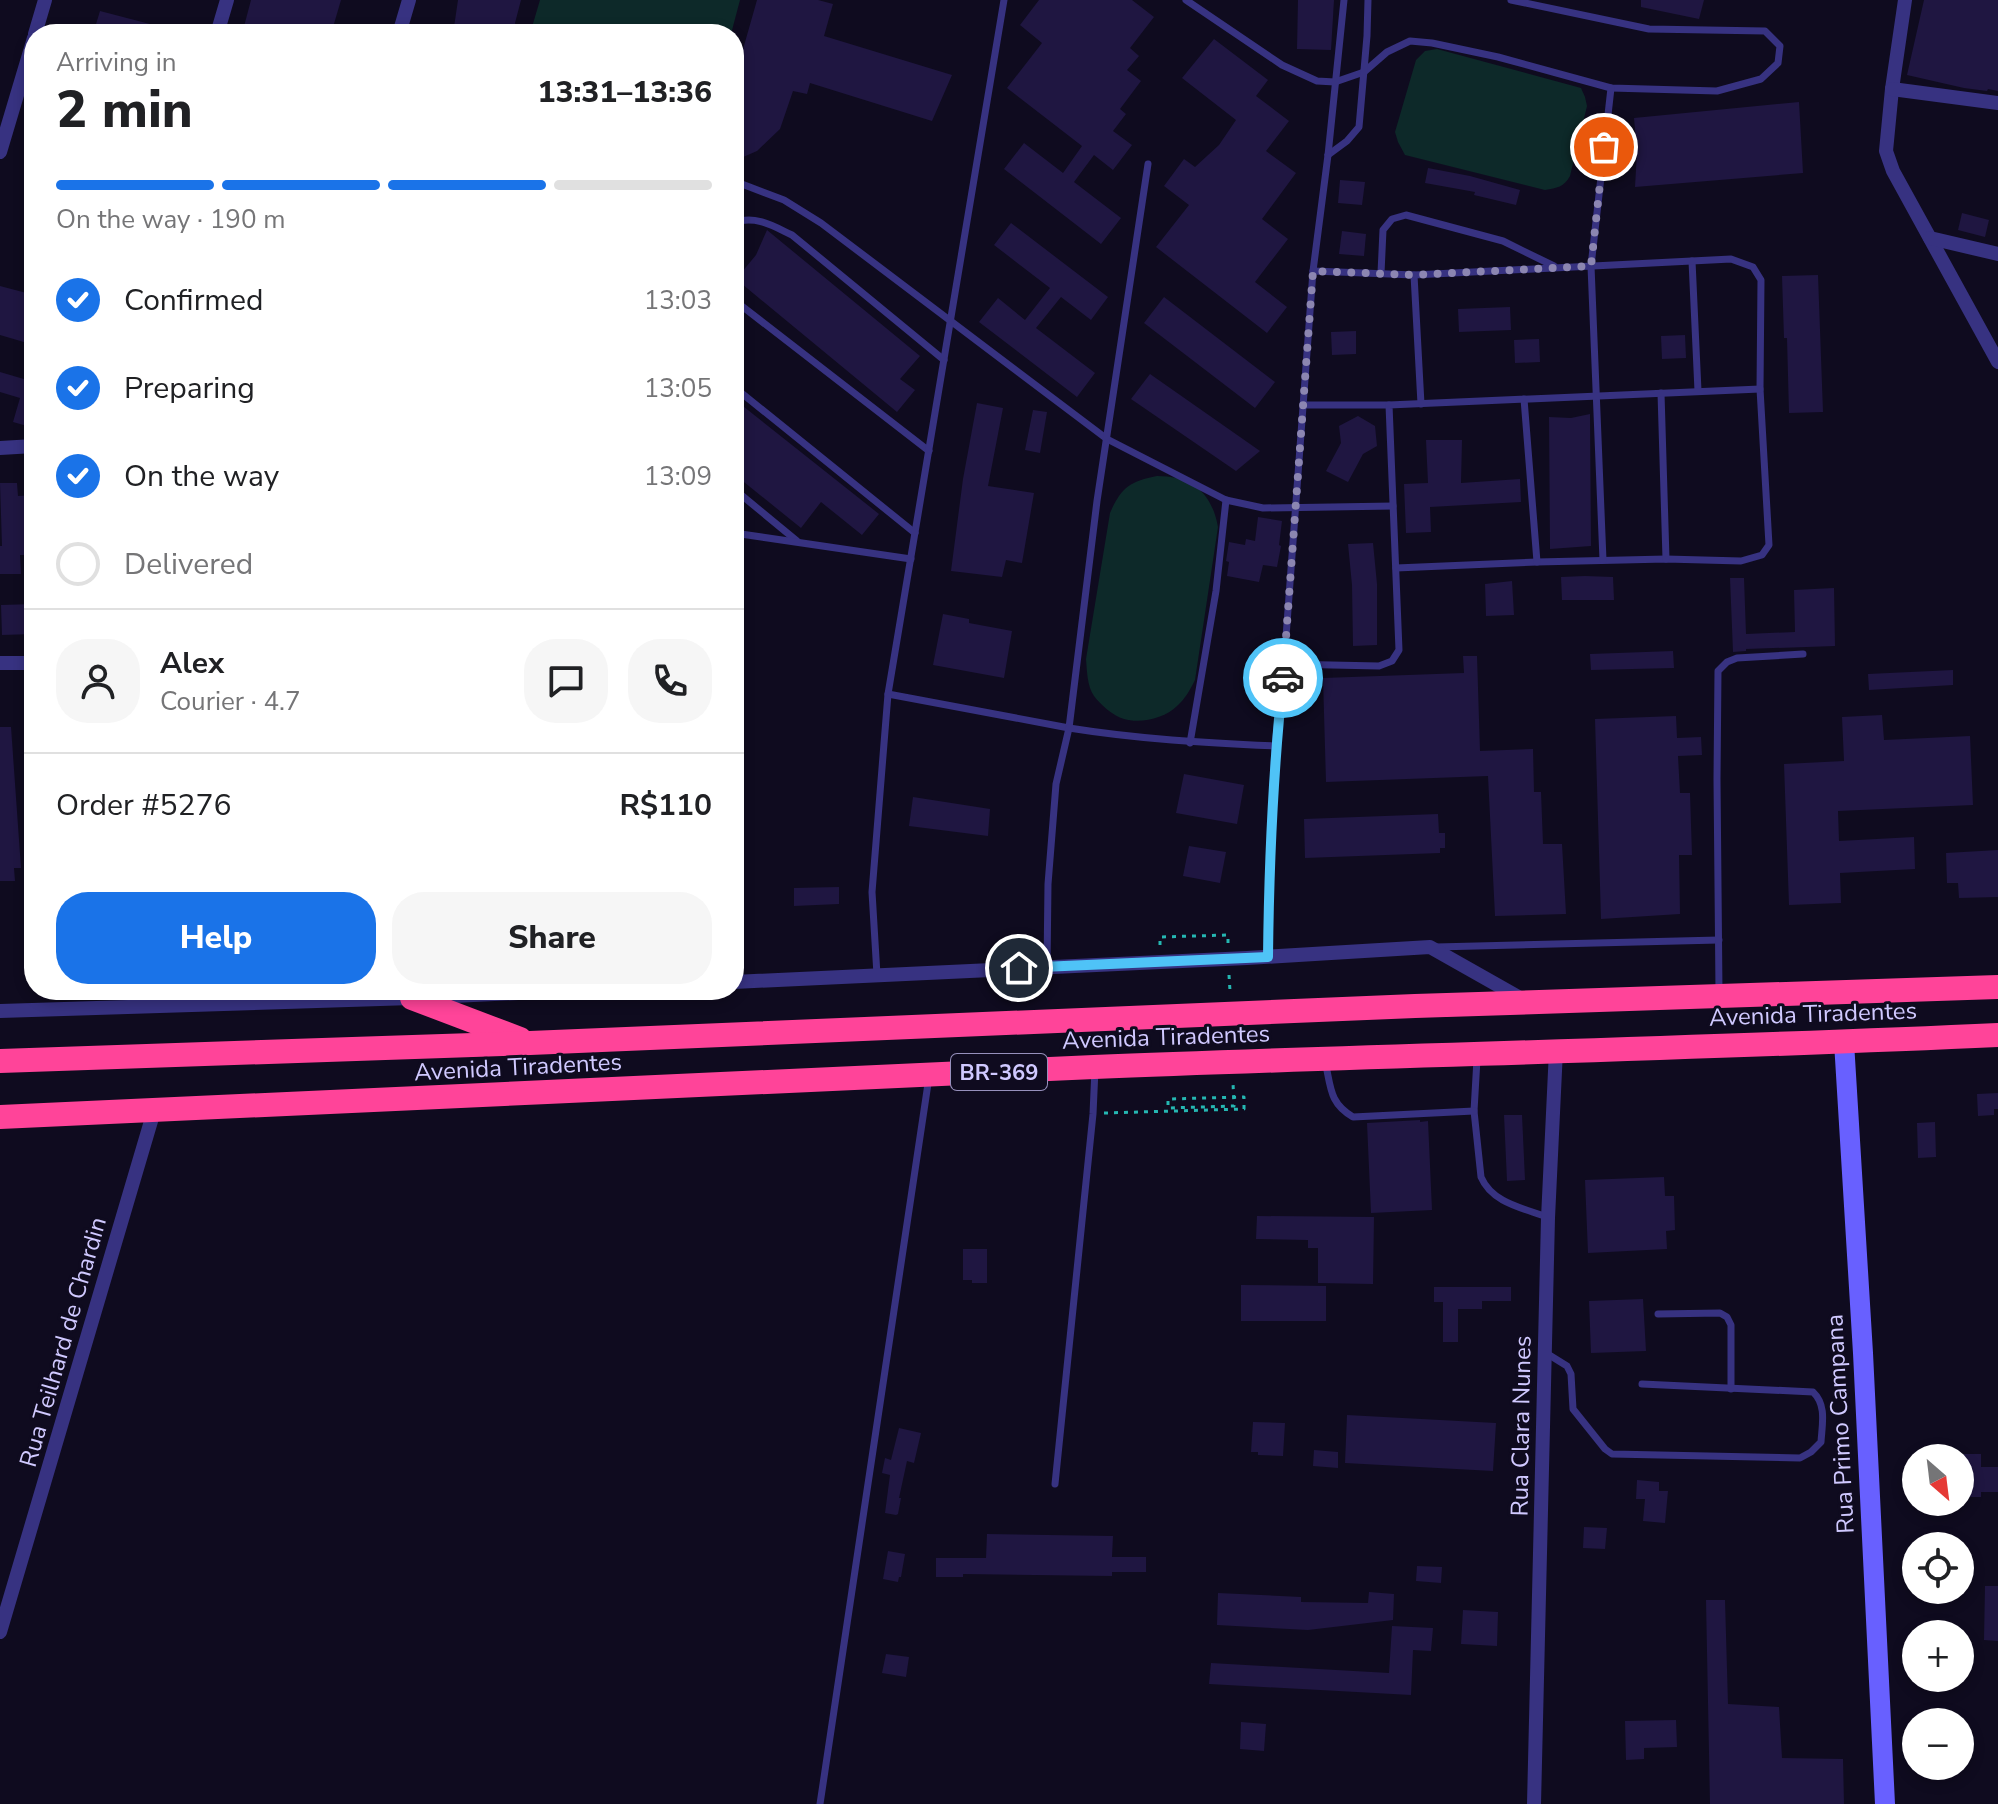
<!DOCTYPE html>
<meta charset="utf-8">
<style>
body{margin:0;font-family:"Nunito Sans",sans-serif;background:#f6f6f6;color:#202124;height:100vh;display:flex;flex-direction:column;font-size:30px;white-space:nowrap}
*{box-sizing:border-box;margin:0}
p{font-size:26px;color:#757577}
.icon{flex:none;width:44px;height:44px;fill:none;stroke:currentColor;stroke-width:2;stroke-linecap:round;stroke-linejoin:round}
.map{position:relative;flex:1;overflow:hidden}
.drawer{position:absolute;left:24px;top:24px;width:720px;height:976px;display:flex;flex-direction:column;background:#fff;border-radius:32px;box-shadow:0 4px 12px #0003}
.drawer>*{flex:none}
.needle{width:52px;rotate:152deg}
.controls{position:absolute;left:1902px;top:1444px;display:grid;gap:16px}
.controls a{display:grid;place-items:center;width:72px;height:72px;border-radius:50%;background:#fff;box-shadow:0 4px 12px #0003;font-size:40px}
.pin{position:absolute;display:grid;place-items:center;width:68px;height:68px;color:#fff;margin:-34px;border:4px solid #fff;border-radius:50%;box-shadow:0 2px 8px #0007}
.courier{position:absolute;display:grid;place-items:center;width:80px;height:80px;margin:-40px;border:6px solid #4fc3f7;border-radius:50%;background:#fff;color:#222;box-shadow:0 2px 10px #0007}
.summary em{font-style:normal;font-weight:800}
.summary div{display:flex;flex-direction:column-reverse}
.summary{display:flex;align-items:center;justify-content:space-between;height:136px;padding:0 32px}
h1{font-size:52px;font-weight:800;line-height:60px}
.bar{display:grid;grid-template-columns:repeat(4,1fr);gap:12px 8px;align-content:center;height:96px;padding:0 32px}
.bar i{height:10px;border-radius:6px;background:#e0e0e0}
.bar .on{background:#1a73e8}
.bar p{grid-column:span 4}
.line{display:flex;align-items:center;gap:20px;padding:0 32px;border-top:2px solid #e0e0e0}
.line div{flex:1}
.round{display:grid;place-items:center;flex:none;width:84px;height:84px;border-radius:32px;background:#f6f6f6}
ol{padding:0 32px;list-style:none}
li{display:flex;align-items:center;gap:24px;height:88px}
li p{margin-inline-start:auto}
li .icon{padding:8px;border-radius:50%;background:#1a73e8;color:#fff;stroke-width:4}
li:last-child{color:#757577}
li i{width:44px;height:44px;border:4px solid #e0e0e0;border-radius:50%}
.action{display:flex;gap:16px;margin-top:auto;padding:16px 32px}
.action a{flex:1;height:92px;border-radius:32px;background:#1a73e8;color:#fff;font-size:32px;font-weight:800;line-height:92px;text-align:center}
.action a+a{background:#f6f6f6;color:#202124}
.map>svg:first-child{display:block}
.green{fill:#0d2929}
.building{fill:#1f1641}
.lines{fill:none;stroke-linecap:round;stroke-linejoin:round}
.path{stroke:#25b7b2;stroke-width:3;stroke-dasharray:4 6;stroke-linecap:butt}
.lane{stroke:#373281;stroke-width:7}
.street{stroke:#373281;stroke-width:14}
.secondary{stroke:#6860ff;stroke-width:20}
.highway{stroke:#f49;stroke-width:24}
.done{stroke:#8c86b1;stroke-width:8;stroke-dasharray:0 14.4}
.route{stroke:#4fc3f7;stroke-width:10}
.labels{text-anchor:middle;stroke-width:6;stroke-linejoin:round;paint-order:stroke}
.shield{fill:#0f0b1f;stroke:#9690bc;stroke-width:2}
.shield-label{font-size:22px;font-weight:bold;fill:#d0c9ff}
.street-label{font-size:24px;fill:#d0c9ff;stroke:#0f0b1f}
</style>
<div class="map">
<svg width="1998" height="1804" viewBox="0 0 1998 1804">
<rect width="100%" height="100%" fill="#0f0b1f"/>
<g class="green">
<path d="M540,0H740L731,34H558L532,27Z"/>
<path d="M1437,49L1581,88L1585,97L1587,106L1570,176C1564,187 1557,188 1545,190L1405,155L1398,142L1395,132L1416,60L1425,51Z"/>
<path d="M1157,476C1192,476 1212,493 1218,527L1195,680C1190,690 1185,699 1177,706C1165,718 1141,724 1124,719C1113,716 1100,704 1094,696C1087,686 1087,671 1086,659L1110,513C1121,488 1130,481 1157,476Z"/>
</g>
<g class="building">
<path d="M251,0H341L331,34H242Z"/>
<path d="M458,0H521L515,23L518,34H453Z"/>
<path d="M757,0H818L833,4L824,36L952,75L932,121L810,83L807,94L793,91L780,129L757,151L734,161V81Z"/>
<path d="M1039,0H1132L1154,17L1130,48L1139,56L1127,70L1141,81L1120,109L1126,114L1113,131L1132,145L1113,170L1094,155L1074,182L1121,218L1101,244L1004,169L1024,143L1063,173L1082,146L1007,88L1042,43L1020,25Z"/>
<path d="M1298,0H1334L1331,50L1297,49Z"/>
<path d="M1641,0H1704L1699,19L1641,7Z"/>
<path d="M1924,0H1998V91L1988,89L1987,91L1964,88L1907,75Z"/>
<path d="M100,11L169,29L168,34H93Z"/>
<path d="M1214,39L1268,80L1256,96L1289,121L1266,151L1296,173L1262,219L1288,239L1255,282L1287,307L1267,333L1156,247L1189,205L1164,186L1184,159L1195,167L1219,145L1236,120L1182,78Z"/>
<path d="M1799,102L1803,173L1635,187L1637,152L1634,118Z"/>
<path d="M1428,168L1470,176L1520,190L1516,205L1474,195L1475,192L1425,183Z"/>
<path d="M1340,180L1365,182L1362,205L1338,203Z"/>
<path d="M1962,213L1989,220L1985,237L1958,230Z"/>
<path d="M1011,223L1108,297L1091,320L1061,297L1036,328L1095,373L1077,397L979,322L998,298L1025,320L1050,288L994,245Z"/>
<path d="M767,230L920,356L900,379L915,390L897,412L736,279L756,255Z"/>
<path d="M1342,231L1366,234L1364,256L1339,254Z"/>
<path d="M1818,275L1823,412L1789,413L1787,338H1784L1782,276Z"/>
<path d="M0,286L34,295V345L0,335Z"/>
<path d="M1164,297L1275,382L1255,408L1144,323Z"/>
<path d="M1510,307L1511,330L1459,332L1458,309Z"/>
<path d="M1356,331V354L1332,355L1331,332Z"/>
<path d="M1685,335L1686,358L1662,359L1661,336Z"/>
<path d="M1539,339L1540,362L1515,363L1514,340Z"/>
<path d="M0,372L34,382L30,399L34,400V428L13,422L20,398L0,392Z"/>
<path d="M1150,374L1260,451L1236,471L1131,399Z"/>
<path d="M734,399L879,514L862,535L821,502L801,528L734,474Z"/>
<path d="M977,403L1003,408L988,486L1034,493L1022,563L1006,560L1002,577L951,571L963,479Z"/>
<path d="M1033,410L1047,412L1040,453L1025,450Z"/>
<path d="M1590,414L1591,546L1550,549L1549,417L1571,418Z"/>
<path d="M1358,416L1375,426L1377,446L1363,454L1348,482L1326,471L1341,443L1339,426Z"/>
<path d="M1426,440H1462L1461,483L1520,479L1521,502L1430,507L1431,532L1406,533L1404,484L1428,483Z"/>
<path d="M0,483H17L18,496L34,495V540L28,541V555H20L21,574H0V546H2Z"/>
<path d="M1258,517L1282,521L1279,545L1281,546L1277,567L1263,565L1259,582L1227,576L1229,562L1226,561L1229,542L1245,545L1246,539L1255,541Z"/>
<path d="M1373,543L1377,584V645L1353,646L1352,585L1348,544Z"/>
<path d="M1585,576L1613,577L1614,600H1562L1561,577Z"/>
<path d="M1730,578H1744L1746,634L1795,632L1794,590L1834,588L1835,646L1746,649V651L1733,652Z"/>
<path d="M1512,581L1514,615L1486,616L1485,584Z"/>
<path d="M34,604V634L2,635L1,605Z"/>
<path d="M943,614L969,619V623L1012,631L1004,678L933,665Z"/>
<path d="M1673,651L1674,668L1591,670L1590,654Z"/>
<path d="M1463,656H1477L1480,751L1533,749L1534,792H1541L1543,844H1562L1566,914L1495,916L1488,776L1326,782L1323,678L1464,673Z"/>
<path d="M1953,670V685L1869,690L1868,674Z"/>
<path d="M1882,715L1884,740L1970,736L1973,805L1838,811L1839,841L1914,837L1915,869L1840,873L1841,903L1789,905L1784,764L1844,761L1842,717Z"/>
<path d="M1676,716L1677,738L1701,737L1702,755L1678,756L1680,793H1690L1692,855H1679L1680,914L1601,919L1595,719Z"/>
<path d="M0,727H11L21,868H14L15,881H0Z"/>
<path d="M1184,774L1244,785L1237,824L1176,813Z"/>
<path d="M913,797L990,809L988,836L909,826Z"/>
<path d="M1438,814L1439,833H1445V848H1440V853L1305,858L1304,819Z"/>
<path d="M1189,846L1226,852L1220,883L1183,876Z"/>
<path d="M1998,850V897L1959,898L1958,883H1947L1946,853Z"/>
<path d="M839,887V904L794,906V888Z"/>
<path d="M1998,1093V1109H1994V1115L1978,1116L1977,1094Z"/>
<path d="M1504,1115H1522L1525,1180L1507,1181Z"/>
<path d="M1420,1120V1122L1428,1121L1432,1210L1371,1213L1367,1123Z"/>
<path d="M1935,1122L1936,1157L1918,1158L1917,1123Z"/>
<path d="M1664,1177L1665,1196H1674L1675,1230L1666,1231L1667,1249L1588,1253L1585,1180Z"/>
<path d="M1257,1216L1374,1217L1373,1284L1318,1283V1248H1308V1240L1256,1239Z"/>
<path d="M963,1249H987V1283H972V1280H963Z"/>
<path d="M1241,1285L1326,1286V1321H1241Z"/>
<path d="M1434,1287H1511V1301H1482V1309H1458V1342H1443V1302H1434Z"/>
<path d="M1643,1299L1646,1351L1591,1353L1589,1301Z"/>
<path d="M1347,1415L1496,1423L1493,1471L1345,1463Z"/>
<path d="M1253,1422L1285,1423L1283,1456L1258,1455V1452H1251Z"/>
<path d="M899,1428L921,1433L914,1463L907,1461L899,1498H901L898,1514L896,1515L885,1513L890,1475L882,1473L885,1458L891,1460Z"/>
<path d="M1314,1450L1338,1452V1468L1313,1466Z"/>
<path d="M1964,1454H1981V1467H1998V1492H1981V1497H1960V1465H1964Z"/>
<path d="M1637,1480L1659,1482V1491H1668L1665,1523L1643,1521L1645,1499H1636Z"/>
<path d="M1584,1527L1607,1528L1605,1549L1583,1548Z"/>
<path d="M987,1534L1113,1536L1112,1557H1146V1572H1112V1576L963,1574V1577H936V1558H986Z"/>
<path d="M888,1551L905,1554L901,1577H899L898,1582L883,1579Z"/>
<path d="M1417,1566L1442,1567L1441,1583L1416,1581Z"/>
<path d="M1985,1586H1998V1641L1984,1640Z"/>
<path d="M1369,1592L1394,1594L1393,1620L1308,1630L1217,1625L1218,1593L1301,1597V1602L1368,1603Z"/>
<path d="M1706,1600H1725L1728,1704L1779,1707L1782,1758L1843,1759L1844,1804H1710Z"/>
<path d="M1463,1610L1498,1612L1497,1646L1461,1644Z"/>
<path d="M1392,1626L1433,1628L1431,1651L1413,1650L1411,1695L1209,1684L1211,1663L1389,1673Z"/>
<path d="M886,1654L909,1657L906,1677L882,1673Z"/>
<path d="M1676,1720L1677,1747L1644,1748V1759L1626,1760L1625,1721Z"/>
<path d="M1241,1722L1266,1724L1264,1751L1240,1749Z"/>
</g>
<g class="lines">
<g class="path">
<path d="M1160,945V937L1228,935V944"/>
<path d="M1229,975L1230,991"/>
<path d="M1104,1113L1244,1109V1097L1168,1099V1108L1234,1106L1233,1083"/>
</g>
<g class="lane">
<path d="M1186,0L1282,65L1317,81L1335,82L1364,72L1387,52L1410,41L1432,43L1498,57L1611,88L1717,91L1761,79L1778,63L1780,46L1765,31L1649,29L1511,0"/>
<path d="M1328,155L1347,141L1359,127L1367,36L1368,0"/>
<path d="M734,181L784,200L821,223L1107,439L1226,500L1263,508L1393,506"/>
<path d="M734,222C758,216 771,225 792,235L944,360"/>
<path d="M1692,261L1698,391"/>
<path d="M1313,271L1414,275L1731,259L1753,267L1761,280L1760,389L1769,545L1762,555L1741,561L1666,559L1537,562L1396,568"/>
<path d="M1381,273L1383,230L1392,219L1406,215L1503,241L1554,266"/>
<path d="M1414,275L1421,404"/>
<path d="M734,300L929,451"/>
<path d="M734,387L915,533"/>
<path d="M1661,393L1666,559"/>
<path d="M1524,399L1537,562"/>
<path d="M1303,405H1389"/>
<path d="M734,489L797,541"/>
<path d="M734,533L911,559"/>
<path d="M1603,560L1591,266L1611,88"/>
<path d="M1284,664L1379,666L1392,661L1399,650L1389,405L1760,389"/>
<path d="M888,694L1069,728L1097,501L1148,164"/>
<path d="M1190,743L1216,591L1226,500"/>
<path d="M1436,947L1719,940"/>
<path d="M1268,956L1269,874L1275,746"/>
<path d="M1047,966L1048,884L1056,784L1069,728C1138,739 1206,743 1275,746L1284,664L1313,271L1328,155L1344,0"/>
<path d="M877,975L872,892L888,694L1004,0"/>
<path d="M1719,992L1717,779L1718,671L1727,662L1737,658L1803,654"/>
<path d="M1477,1059L1474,1111L1481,1177C1492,1203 1523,1208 1547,1217"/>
<path d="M1325,1061C1331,1087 1329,1103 1353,1117L1474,1111"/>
<path d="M1658,1314L1720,1313L1727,1317L1731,1325V1389"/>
<path d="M1546,1353L1567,1366L1571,1374L1573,1409L1605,1449L1612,1454L1800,1458L1811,1452L1821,1442C1822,1425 1827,1405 1813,1392L1642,1384"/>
<path d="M1055,1484L1093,1114L1095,1069"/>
<path d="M820,1804L929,1077"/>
</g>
<g class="street">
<path d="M1905,0L1892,89L1886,151L1893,171L1998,362"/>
<path d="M35,34L45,0"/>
<path d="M217,34L227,0"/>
<path d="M399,34L409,0"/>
<path d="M1892,89L1998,103"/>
<path d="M0,152L34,38"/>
<path d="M1930,238L1998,254"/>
<path d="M0,448L34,446"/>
<path d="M0,663H34"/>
<path d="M734,982L1247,958L1430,947L1522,999"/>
<path d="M0,1011L412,998L580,990"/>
<path d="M0,1632L154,1111"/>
<path d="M1534,1804L1548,1218L1556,1050"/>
</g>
<path class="secondary" d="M1844,1042L1863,1353L1885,1804"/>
<g class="highway">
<path d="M412,998L520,1039"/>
<path d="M0,1061L530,1043L1415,1006L1998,987"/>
<path d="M0,1117C365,1102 729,1082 1094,1067C1395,1055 1697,1049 1998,1035"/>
</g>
</g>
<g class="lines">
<path class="done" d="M1283,678L1313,271L1414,275L1591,266L1604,147"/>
<path class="route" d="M1019,968L1268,957C1269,864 1273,771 1283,678"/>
</g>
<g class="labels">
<rect class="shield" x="951" y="1054" width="96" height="36" rx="6"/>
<g class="shield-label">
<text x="999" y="1080">BR-369</text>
</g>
<g class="street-label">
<text transform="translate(1813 1014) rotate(-2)" y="8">Avenida Tiradentes</text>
<text transform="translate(1166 1037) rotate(-2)" y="8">Avenida Tiradentes</text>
<text transform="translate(518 1067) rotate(-3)" y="8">Avenida Tiradentes</text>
<text transform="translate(63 1342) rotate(-74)" y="8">Rua Teilhard de Chardin</text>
<text transform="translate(1840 1424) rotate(-93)" y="8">Rua Primo Campana</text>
<text transform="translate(1521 1426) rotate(-89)" y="8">Rua Clara Nunes</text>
</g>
</g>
</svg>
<div class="controls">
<a><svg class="needle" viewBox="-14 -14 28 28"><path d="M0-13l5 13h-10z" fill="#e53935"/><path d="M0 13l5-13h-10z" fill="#757577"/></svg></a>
<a><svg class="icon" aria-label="locate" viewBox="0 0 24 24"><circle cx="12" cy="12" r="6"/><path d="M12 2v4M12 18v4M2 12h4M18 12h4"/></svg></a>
<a>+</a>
<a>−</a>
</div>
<div class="pin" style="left:1604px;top:147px;background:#ea580c"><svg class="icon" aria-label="bag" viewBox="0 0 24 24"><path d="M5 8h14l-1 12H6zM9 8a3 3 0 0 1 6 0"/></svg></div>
<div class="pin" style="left:1019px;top:968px;background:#1f2937"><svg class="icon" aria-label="home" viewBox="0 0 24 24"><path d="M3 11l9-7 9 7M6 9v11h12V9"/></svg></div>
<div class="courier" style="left:1283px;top:678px"><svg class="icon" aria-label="car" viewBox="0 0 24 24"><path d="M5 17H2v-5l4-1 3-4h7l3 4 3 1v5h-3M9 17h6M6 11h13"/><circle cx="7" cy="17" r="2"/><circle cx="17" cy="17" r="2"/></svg></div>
<section class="drawer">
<div class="summary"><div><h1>2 min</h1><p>Arriving in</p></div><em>13:31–13:36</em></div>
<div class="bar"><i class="on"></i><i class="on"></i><i class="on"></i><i></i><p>On the way · 190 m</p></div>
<ol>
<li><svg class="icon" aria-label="check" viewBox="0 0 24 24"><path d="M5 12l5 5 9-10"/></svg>Confirmed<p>13:03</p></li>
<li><svg class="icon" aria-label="check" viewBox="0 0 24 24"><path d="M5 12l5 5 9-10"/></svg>Preparing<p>13:05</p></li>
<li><svg class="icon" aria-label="check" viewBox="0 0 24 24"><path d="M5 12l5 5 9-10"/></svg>On the way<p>13:09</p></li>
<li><i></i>Delivered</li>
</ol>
<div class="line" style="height:144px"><a class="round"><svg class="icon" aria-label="person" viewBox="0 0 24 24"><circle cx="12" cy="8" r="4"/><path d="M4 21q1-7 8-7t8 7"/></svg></a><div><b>Alex</b><p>Courier · 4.7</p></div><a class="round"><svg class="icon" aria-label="chat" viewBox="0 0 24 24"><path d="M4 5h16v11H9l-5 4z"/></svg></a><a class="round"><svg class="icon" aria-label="phone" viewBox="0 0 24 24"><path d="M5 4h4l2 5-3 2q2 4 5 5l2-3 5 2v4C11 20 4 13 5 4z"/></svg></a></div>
<div class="line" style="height:104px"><div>Order #5276</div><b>R$110</b></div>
<div class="action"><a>Help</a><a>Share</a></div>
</section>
</div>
